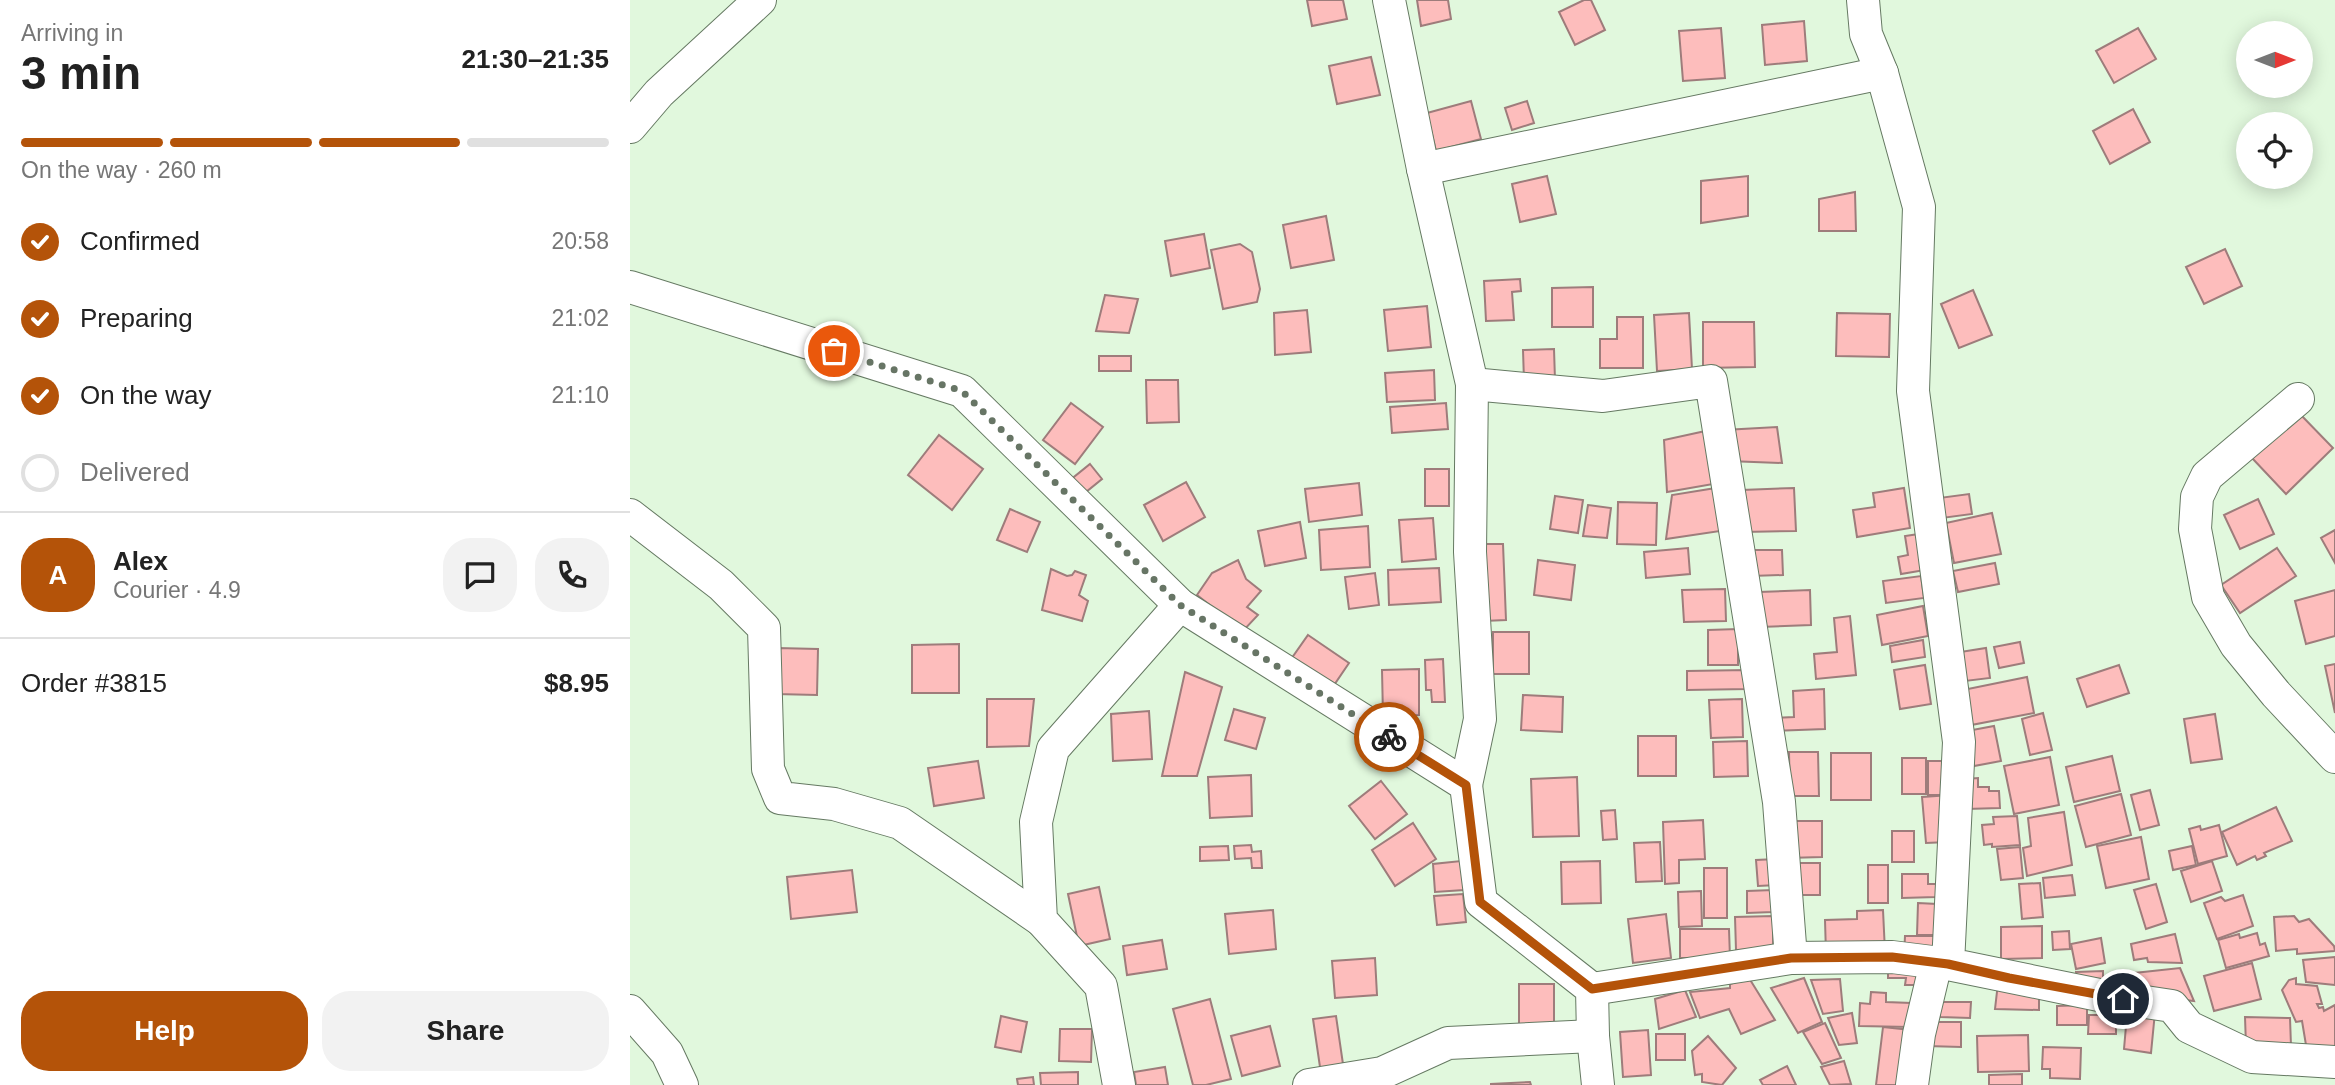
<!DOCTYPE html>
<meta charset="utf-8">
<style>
body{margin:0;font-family:Arial,sans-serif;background:#f2f2f2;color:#222;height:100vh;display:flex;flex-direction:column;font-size:26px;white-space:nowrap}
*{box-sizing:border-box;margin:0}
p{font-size:23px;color:#767676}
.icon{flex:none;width:38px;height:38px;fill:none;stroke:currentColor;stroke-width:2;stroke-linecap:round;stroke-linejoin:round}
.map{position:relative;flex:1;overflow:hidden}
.panel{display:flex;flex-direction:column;background:#fff;width:630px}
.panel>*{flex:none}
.needle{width:46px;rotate:90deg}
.tools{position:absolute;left:1606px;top:21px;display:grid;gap:14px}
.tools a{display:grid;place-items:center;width:77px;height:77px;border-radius:50%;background:#fff;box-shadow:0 4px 18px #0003;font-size:35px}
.pin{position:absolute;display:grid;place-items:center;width:60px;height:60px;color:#fff;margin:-30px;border:4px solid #fff;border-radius:50%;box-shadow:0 2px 7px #0007}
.courier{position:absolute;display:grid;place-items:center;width:70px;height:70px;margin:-35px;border:5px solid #b45309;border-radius:50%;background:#fff;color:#222;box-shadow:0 2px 9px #0007}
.overview em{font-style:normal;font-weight:700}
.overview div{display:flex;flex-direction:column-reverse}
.overview{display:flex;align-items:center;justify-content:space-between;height:119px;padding:0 21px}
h1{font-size:46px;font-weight:700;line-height:52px}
.bar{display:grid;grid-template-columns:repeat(4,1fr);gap:10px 7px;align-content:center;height:84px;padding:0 21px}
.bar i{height:9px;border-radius:5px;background:#e0e0e0}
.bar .active{background:#b45309}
.bar p{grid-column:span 4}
.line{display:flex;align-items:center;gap:18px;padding:0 21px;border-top:2px solid #e0e0e0}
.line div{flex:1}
.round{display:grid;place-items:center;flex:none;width:74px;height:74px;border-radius:28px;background:#f2f2f2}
ol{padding:0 21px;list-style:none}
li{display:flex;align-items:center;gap:21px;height:77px}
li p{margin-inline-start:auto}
li .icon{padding:7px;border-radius:50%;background:#b45309;color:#fff;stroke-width:4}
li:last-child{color:#767676}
li i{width:38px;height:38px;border:4px solid #e0e0e0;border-radius:50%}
.primary-button{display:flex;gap:14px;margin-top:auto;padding:14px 21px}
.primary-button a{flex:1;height:80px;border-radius:28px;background:#b45309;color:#fff;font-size:28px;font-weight:700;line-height:80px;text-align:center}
.primary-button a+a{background:#f2f2f2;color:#222}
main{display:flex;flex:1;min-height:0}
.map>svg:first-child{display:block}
.building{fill:#fdbdbc;stroke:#9e7c7b;stroke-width:2}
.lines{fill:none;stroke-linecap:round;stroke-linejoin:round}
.minor-casing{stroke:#657962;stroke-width:34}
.minor{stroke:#fff;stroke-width:32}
.done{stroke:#677565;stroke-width:7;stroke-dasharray:0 12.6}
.route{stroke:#b45309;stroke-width:9}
</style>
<main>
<section class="panel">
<div class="overview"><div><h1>3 min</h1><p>Arriving in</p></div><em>21:30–21:35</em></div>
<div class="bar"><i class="active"></i><i class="active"></i><i class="active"></i><i></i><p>On the way · 260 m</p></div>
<ol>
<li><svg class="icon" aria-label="check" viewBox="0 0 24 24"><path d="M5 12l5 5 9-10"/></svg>Confirmed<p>20:58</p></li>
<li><svg class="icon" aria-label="check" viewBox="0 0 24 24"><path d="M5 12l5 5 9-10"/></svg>Preparing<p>21:02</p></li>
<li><svg class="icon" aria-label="check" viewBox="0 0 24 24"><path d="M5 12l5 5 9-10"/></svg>On the way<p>21:10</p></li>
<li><i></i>Delivered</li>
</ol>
<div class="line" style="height:126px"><b class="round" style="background:#b45309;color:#fff">A</b><div><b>Alex</b><p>Courier · 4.9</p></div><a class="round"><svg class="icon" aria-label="chat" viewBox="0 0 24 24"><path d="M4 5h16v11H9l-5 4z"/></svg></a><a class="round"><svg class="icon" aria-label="phone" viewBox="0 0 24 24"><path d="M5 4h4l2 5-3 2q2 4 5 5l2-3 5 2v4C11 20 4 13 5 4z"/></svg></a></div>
<div class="line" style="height:91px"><div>Order #3815</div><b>$8.95</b></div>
<div class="primary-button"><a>Help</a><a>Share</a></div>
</section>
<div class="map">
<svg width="1705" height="1085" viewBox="0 0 1705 1085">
<rect width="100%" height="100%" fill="#e1f8dd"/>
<g class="building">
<path d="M677,0H713L717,19L682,26Z"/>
<path d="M787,0H818L821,19L791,26Z"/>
<path d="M954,0H961L975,30L945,45L929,12Z"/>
<path d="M1174,21L1177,61L1135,65L1132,25Z"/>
<path d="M1091,28L1095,78L1053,81L1049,31Z"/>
<path d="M1508,28L1526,59L1484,83L1466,51Z"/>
<path d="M741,57L750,95L707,104L699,66Z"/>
<path d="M841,101L851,139L806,151L797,113Z"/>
<path d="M897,101L904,123L882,130L875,108Z"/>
<path d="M1503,109L1520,142L1480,164L1463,131Z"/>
<path d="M917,176L926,214L890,222L882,184Z"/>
<path d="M1118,176V216L1071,223V181Z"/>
<path d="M1225,192L1226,231H1189V199Z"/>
<path d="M696,216L704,260L661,268L653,225Z"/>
<path d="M574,234L580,268L541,276L535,241Z"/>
<path d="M610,244L622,252L630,289L627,302L593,309L581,250Z"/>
<path d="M1595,249L1612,286L1574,304L1556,267Z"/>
<path d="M890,279L891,291L882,292L884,320L856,321L854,281Z"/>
<path d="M963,287V327H922V288Z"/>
<path d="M1343,290L1362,335L1329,348L1311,304Z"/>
<path d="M475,295L508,299L499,333L466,331Z"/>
<path d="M797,306L801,347L758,351L754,310Z"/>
<path d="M677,310L681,352L645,355L644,313Z"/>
<path d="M1059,313L1062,369L1027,371L1024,315Z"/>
<path d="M1207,313L1260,314L1259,357L1206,356Z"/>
<path d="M987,317H1013V368H970V339H987Z"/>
<path d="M1073,322H1124L1125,367L1073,368Z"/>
<path d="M924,349L925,380L894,381L893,350Z"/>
<rect x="469" y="356" width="32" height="15"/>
<path d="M804,370L805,400L757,402L755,373Z"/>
<path d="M516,380H548L549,422L517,423Z"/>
<path d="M441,403L473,427L445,464L413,440Z"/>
<path d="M816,403L818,429L762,433L760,407Z"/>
<path d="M1669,413L1703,448L1656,494L1622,458Z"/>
<path d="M1147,427L1152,463L1098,461L1094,430Z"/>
<path d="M1080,430L1089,483L1037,492L1034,440Z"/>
<path d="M309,435L353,469L322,510L278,475Z"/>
<path d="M460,464L472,479L451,496L439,481Z"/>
<rect x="795" y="469" width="24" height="37"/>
<path d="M556,482L575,517L533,541L514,505Z"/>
<path d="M729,483L732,515L679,522L675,489Z"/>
<path d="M1092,487L1097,530L1036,539L1042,495Z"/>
<path d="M1164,488L1166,531L1113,532L1112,490Z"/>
<path d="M1274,488L1280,528L1227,537L1223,510L1245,507L1243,493Z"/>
<path d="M1339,494L1342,514L1312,518L1309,498Z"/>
<path d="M925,496L953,500L948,533L920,529Z"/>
<path d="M1628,499L1644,534L1610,549L1594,515Z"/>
<path d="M988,502L1027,503L1026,545L987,544Z"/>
<path d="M958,505L981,508L977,538L953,536Z"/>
<path d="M380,509L410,522L397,552L367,540Z"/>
<path d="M1362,513L1371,554L1324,563L1316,523Z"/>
<path d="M803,518L806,559L772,562L769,520Z"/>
<path d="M670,522L676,558L635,566L628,531Z"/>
<path d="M738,526L740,567L691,570L689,530Z"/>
<path d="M1705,530V563L1691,538Z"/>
<path d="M1289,534L1295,570L1271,574L1268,557L1278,555L1275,536Z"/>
<path d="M851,544H873L876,620L854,621Z"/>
<path d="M1058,548L1060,574L1016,578L1014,552Z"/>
<path d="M1647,548L1666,576L1610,613L1591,585Z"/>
<path d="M1121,550H1152L1153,575L1121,576Z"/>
<path d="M608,560L616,579L631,591L617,607L628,615L613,631L567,595L582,573Z"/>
<path d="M908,560L945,565L941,600L904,595Z"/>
<path d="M1365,563L1369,584L1328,592L1323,571Z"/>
<path d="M809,568L811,602L759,605L758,570Z"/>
<path d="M421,569L437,576L442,575L445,571L456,575L449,595L458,601L452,621L412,610Z"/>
<path d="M745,573L749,605L719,609L715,577Z"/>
<path d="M1291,576L1294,598L1256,603L1253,581Z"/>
<path d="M1095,589L1096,621L1054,622L1052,590Z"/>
<path d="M1180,590L1181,625L1130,627L1129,592Z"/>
<path d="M1705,590V636L1676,644L1665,601Z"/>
<path d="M1293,606L1298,636L1252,645L1247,615Z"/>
<path d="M1220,616L1226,675L1186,679L1184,654L1207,652L1204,618Z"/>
<path d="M1108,629V665H1078V630Z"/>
<rect x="863" y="632" width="36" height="42"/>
<path d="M678,635L719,663L700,691L659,662Z"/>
<path d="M1293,640L1295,657L1262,662L1260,646Z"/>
<path d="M1390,642L1394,663L1369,668L1364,647Z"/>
<path d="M329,644V693H282V645Z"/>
<path d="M147,648L188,649L187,695L146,694Z"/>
<path d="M1356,648L1360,678L1327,682L1324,653Z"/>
<path d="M813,659L815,702H802L801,690H796L795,660Z"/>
<path d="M1705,664V713L1695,666Z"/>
<path d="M1295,665L1301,704L1270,709L1264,670Z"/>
<path d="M1489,665L1499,693L1457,707L1447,679Z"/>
<path d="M789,669V715L753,716L752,670Z"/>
<path d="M1117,670L1118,689L1057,690V671Z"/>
<path d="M555,672L592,687L567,776H532Z"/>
<path d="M1397,677L1404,713L1336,726L1328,691Z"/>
<path d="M1194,689L1195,729L1141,731V718L1164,717L1163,691Z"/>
<path d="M893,695L933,697L932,732L891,730Z"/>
<path d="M357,699H404L399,746L357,747Z"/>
<path d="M1112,699L1113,737L1081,738L1079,700Z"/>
<path d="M604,709L635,718L626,749L595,740Z"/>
<path d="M519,711L522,759L483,761L481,714Z"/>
<path d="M1413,713L1422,750L1400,755L1392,719Z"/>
<path d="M1585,714L1592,759L1561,763L1554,719Z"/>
<path d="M1364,726L1371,761L1344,766L1337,731Z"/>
<rect x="1008" y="736" width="38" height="40"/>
<path d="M1117,741L1118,776L1084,777L1083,742Z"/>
<path d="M1159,752H1188L1189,796H1160Z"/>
<rect x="1201" y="753" width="40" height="47"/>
<path d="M1482,756L1490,791L1444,802L1436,767Z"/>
<path d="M1420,757L1429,805L1384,814L1374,766Z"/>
<rect x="1272" y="758" width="24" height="36"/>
<path d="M348,761L354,798L304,806L298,768Z"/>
<rect x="1298" y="761" width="15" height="34"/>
<path d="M621,775L622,816L580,818L578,777Z"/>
<path d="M947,777L949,836L903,837L901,779Z"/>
<path d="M1348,778V787H1359V791H1369L1370,808L1336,809L1335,779Z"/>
<path d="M751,781L777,814L745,839L719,806Z"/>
<path d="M1520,790L1529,825L1510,830L1501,795Z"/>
<path d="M1491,794L1501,835L1456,847L1445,806Z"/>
<path d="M1321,795L1318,842L1296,843L1292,797Z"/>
<path d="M1646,807L1662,841L1634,853L1636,856L1627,860L1625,856L1607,865L1592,832Z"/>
<path d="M985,810L987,839L973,840L971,811Z"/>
<path d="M1434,812L1442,865L1397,876L1393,848L1401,846L1398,818Z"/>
<path d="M1387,816L1390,845L1362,847V844L1354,845L1352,825L1364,824L1363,817Z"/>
<path d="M1073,820L1075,859L1049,860V883L1035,884L1033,822Z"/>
<path d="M1157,821H1192V857L1157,858Z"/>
<path d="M783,823L806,859L765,886L742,850Z"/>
<path d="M1589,825L1597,856L1568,864L1559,829L1570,826L1571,830Z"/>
<rect x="1262" y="831" width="22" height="31"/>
<path d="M1511,837L1519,879L1476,888L1467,846Z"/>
<path d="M1030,842L1032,881L1006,882L1004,843Z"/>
<path d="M621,845L622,852L631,851L632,868H622L621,858L605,859L604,846Z"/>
<path d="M598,846L599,860L570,861V847Z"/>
<path d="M1562,846L1566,865L1543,870L1539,851Z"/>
<path d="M1390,847L1393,878L1371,880L1367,849Z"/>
<path d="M1146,859L1147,885L1128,886L1126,860Z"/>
<path d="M831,861L834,890L805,892L803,864Z"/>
<path d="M970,861L971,903L932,904L931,862Z"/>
<path d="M1582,861L1592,891L1561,902L1551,871Z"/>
<rect x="1158" y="863" width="32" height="32"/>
<rect x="1238" y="865" width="20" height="38"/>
<rect x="1074" y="868" width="23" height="50"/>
<path d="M222,870L227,912L161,919L157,877Z"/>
<path d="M1272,874H1298V884H1306V897L1272,898Z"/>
<path d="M1442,875L1445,895L1415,898L1413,878Z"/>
<path d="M1410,883L1413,917L1392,919L1389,884Z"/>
<path d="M1526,884L1537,922L1516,929L1504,890Z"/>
<path d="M469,887L480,939L449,946L438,894Z"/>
<path d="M1143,890V912L1117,913V891Z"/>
<path d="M1071,891L1072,926L1049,927L1048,892Z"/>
<path d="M833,894L836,922L807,925L804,896Z"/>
<path d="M1613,895L1623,926L1587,939L1574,903L1591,897L1595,901Z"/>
<path d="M1288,903L1307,904L1306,935H1287Z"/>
<path d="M643,910L646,949L599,954L595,914Z"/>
<path d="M1253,910L1255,952L1196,954L1195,920L1227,919V911Z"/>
<path d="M1036,914L1041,958L1003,963L998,919Z"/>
<path d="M1143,916V949L1106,950L1105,917Z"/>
<path d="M1664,916L1669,922L1679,919L1704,946L1705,951L1667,954V949L1646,951L1644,917Z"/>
<path d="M1412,926V958L1371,959V927Z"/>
<path d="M1050,929H1099L1100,958H1050Z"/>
<path d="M1439,931L1440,949L1423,950L1422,932Z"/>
<path d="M1627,933L1630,945L1635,943L1639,956L1596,968L1588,940L1609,934L1610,938Z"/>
<path d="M1545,934L1552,963L1518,962L1517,958L1504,960L1501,944Z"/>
<path d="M1275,936H1306L1305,958L1274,957Z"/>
<path d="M1471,938L1475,963L1446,969L1441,944Z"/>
<path d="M532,940L537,969L497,975L493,946Z"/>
<path d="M1705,957V985L1676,982L1673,960Z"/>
<path d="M745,958L747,995L705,998L702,961Z"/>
<path d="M1622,963L1631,999L1584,1011L1574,976Z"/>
<path d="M1258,964L1297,967L1296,985H1275L1276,978H1258Z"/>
<path d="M1550,968L1564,1001L1494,993L1495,974Z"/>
<path d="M1473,971V985L1447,986L1446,972Z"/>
<path d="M1119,978L1145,1020L1111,1034L1099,1009L1070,1018L1060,992L1100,988V984Z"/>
<path d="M1174,978L1192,1022L1168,1033L1141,988Z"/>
<path d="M1666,978V984L1687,986L1692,1004H1687L1689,1008L1693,1007L1694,1011L1705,1005V1056L1678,1057L1672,1021L1666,1022L1652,990L1659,980Z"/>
<path d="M1210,979L1213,1011L1193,1014L1181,980Z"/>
<path d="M1368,983L1409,988V1010L1365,1009Z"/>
<rect x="889" y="984" width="35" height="50"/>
<path d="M1055,990L1066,1017L1029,1029L1025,999Z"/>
<path d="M1241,992L1256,993V1002L1281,1003L1280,1027L1229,1026L1230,1003L1240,1004Z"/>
<path d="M580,999L601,1079L576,1085H563L543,1009Z"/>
<path d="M1310,1002H1341L1340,1018L1310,1017Z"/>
<path d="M1457,1005V1025H1427V1006Z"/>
<path d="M1493,1008L1525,1012L1521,1053L1494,1049L1496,1026L1491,1025Z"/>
<path d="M1222,1013L1227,1043L1209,1045L1198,1018Z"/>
<path d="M1459,1015H1486V1034H1458Z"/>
<path d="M371,1016L397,1022L391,1052L365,1047Z"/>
<path d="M706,1016L714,1071L691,1074L683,1019Z"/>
<path d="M1615,1017L1660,1018L1661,1046H1616Z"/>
<path d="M1297,1022H1331V1047L1297,1046Z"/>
<path d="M1195,1023L1211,1058L1192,1064L1173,1032Z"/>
<path d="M640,1026L650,1066L612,1076L601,1036Z"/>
<path d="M1253,1027L1281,1030L1274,1085H1246Z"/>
<path d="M430,1029H462L461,1062L429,1061Z"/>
<path d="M1018,1030L1021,1075L993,1077L990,1032Z"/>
<rect x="1026" y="1034" width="29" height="26"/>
<path d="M1398,1035L1399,1071L1348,1072L1347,1036Z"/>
<path d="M1078,1036L1106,1068L1092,1085L1072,1082V1074L1065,1075L1062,1051Z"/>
<path d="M1413,1047L1451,1048L1450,1079L1420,1078V1069H1412Z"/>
<path d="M1214,1061L1221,1084L1200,1085L1191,1067Z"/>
<path d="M1157,1066L1166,1085H1133L1130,1080Z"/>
<path d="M535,1067L538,1085H506L504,1072Z"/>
<path d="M448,1072V1085H411L410,1073Z"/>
<path d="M1392,1074V1085H1359V1075Z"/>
<path d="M403,1077L404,1085H388L387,1079Z"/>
<path d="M900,1082L901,1085H861V1084Z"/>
</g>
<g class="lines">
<defs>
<g id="minor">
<path d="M759,0L793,169L842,384L840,552L850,719L836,785"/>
<path d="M1233,0L1236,34L1252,73L1289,207L1283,391L1329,742L1318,964L1469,995L1542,1006L1559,1027L1622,1057L1705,1062"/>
<path d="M0,127L29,93L130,0"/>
<path d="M793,169L1252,73"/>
<path d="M0,287L332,391L550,605L836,785L851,902L962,989L963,1036L968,1085"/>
<path d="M842,384L973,396L1081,381L1149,802L1161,958"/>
<path d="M1668,399L1577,476L1567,497L1565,529L1578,597L1606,645L1646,694L1705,757"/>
<path d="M0,515L91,585L134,628L138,769L150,798L204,804L270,823L411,920"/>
<path d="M962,989L1161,958L1262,957L1318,964"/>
<path d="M0,1011L37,1053L52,1085"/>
<path d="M489,1085L471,986L411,920L406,822L423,749L550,605"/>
<path d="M679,1085L752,1073L818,1043L963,1036"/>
<path d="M1282,1085L1289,1034L1306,963"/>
</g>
</defs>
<use href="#minor" class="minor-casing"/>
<use href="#minor" class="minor"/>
</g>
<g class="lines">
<path class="done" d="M204,351L332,391L550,605L759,737"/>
<path class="route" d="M759,737L836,785L850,902L962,989L1161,958L1262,957L1318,964L1379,978L1493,999"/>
</g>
</svg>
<div class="tools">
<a><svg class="needle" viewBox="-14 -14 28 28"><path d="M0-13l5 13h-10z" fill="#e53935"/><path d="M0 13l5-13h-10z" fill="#767676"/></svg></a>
<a><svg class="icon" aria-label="locate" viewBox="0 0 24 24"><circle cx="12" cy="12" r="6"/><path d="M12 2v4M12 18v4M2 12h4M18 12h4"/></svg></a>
</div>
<div class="pin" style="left:204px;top:351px;background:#ea580c"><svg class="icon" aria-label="bag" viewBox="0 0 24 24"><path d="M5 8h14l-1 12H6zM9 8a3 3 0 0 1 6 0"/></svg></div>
<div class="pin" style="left:1493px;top:999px;background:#1f2937"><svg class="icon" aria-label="home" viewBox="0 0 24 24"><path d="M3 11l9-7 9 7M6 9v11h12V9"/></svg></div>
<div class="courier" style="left:759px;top:737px"><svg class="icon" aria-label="bike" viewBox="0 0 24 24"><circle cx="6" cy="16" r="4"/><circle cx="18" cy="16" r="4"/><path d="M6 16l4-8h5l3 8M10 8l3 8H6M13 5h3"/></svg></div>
</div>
</main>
